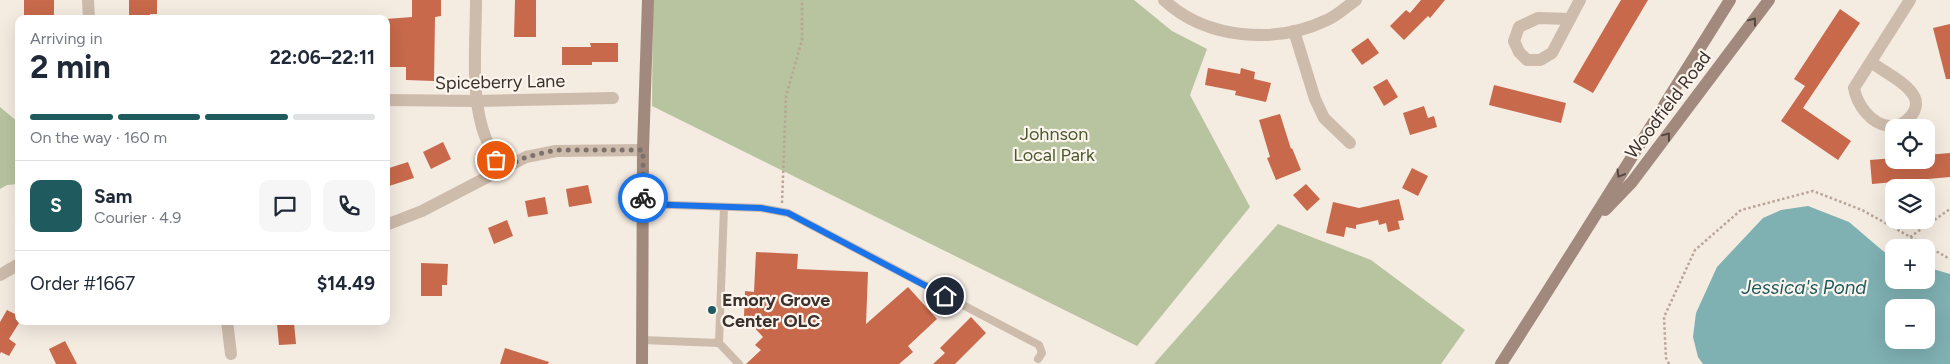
<!DOCTYPE html>
<meta charset="utf-8">
<style>
body{margin:0;font-family:Figtree,sans-serif;background:#f6f6f7;color:#1f2937;height:100vh;display:flex;flex-direction:column;font-size:19px;white-space:nowrap}
*{box-sizing:border-box;margin:0}
p{font-size:16px;color:#747a83}
.icon{flex:none;width:28px;height:28px;fill:none;stroke:currentColor;stroke-width:2;stroke-linecap:round;stroke-linejoin:round}
.map{position:relative;flex:1;overflow:hidden}
.side{position:absolute;left:15px;top:15px;width:375px;height:310px;display:flex;flex-direction:column;background:#fff;border-radius:10px;box-shadow:0 5px 20px #0002}
.side>*{flex:none}
.controls{position:absolute;left:1885px;top:119px;display:grid;gap:10px}
.controls a{display:grid;place-items:center;width:50px;height:50px;border-radius:10px;background:#fff;box-shadow:0 5px 20px #0002;font-size:25px}
.pin{position:absolute;display:grid;place-items:center;width:42px;height:42px;color:#fff;margin:-21px;border:2px solid #fff;border-radius:50%;box-shadow:0 1px 5px #0007}
.courier{position:absolute;display:grid;place-items:center;width:50px;height:50px;margin:-25px;border:4px solid #1a73e8;border-radius:50%;background:#fff;color:#222;box-shadow:0 1px 6px #0007}
.head em{font-style:normal;font-weight:700}
.head div{display:flex;flex-direction:column-reverse}
.head{display:flex;align-items:center;justify-content:space-between;height:85px;padding:0 15px}
h1{font-size:32px;font-weight:700;line-height:38px}
.bar{display:grid;grid-template-columns:repeat(4,1fr);gap:8px 5px;align-content:center;height:60px;padding:0 15px}
.bar i{height:6px;border-radius:4px;background:#e0e1e3}
.bar .current{background:#1f5a5e}
.bar p{grid-column:span 4}
.line{display:flex;align-items:center;gap:12px;padding:0 15px;border-top:1px solid #e0e1e3}
.line div{flex:1}
.round{display:grid;place-items:center;flex:none;width:52px;height:52px;border-radius:10px;background:#f6f6f7}
.map>svg:first-child{display:block}
.green{fill:#b8c4a0}
.water{fill:#7fb0b2;fill-rule:evenodd}
.building{fill:#c8694b}
.lines{fill:none;stroke-linecap:round;stroke-linejoin:round}
.path{stroke:#b9a596;stroke-width:2.5;stroke-dasharray:2.5 2.5;stroke-linecap:butt}
.lane{stroke:#cdbbac;stroke-width:8}
.street{stroke:#cdbbac;stroke-width:12}
.secondary{stroke:#a18a7d;stroke-width:12}
.oneway{stroke:#544640}
.done{stroke:#7c716b;stroke-width:5;stroke-dasharray:0 9}
.route{stroke:#1a73e8;stroke-width:6}
.poi-dot{fill:#1f5a5e;stroke:#fbf5ee;stroke-width:2}
.labels{text-anchor:middle;stroke-width:4.5;stroke-linejoin:round;paint-order:stroke}
.street-label{font-size:18px;fill:#3b302b;stroke:#fbf5ee}
.park-label{font-size:18px;fill:#4a5a2e;stroke:#fbf5ee}
.poi-label{font-size:18px;font-weight:bold;fill:#3b302b;stroke:#fbf5ee;text-anchor:start}
.water-label{font-size:19px;font-style:italic;fill:#1f5a5e;stroke:#fbf5ee}
</style>
<div class="map">
<svg width="1950" height="364" viewBox="0 0 1950 364">
<rect width="100%" height="100%" fill="#f4ebe1"/>
<g class="green">
<path d="M653,0H1134L1172,31L1207,49L1190,95L1250,207L1137,346L652,106Z"/>
<path d="M0,107L19,123V184L7,185L0,189Z"/>
<path d="M1278,224L1371,260L1465,330L1441,364H1154Z"/>
</g>
<path class="water" d="M1808,206L1849,222L1883,251L1894,257V280H1926V267L1950,274V364H1703L1698,357L1693,337L1696,313L1717,267L1763,218L1781,210ZM1894,308H1926V340H1894Z"/>
<g class="building">
<rect x="24" y="0" width="30" height="19"/>
<path d="M129,0H157V14H150V19H129Z"/>
<path d="M412,0H441V16L435,17L434,81L406,80V67H386V19L412,17Z"/>
<path d="M515,0H536V37H514Z"/>
<path d="M1421,0H1445L1430,18L1428,16L1404,40L1390,26L1406,10L1410,13Z"/>
<path d="M1621,0H1648L1593,93L1573,82Z"/>
<path d="M1840,9L1860,23L1803,108L1851,141L1838,160L1781,121L1805,86L1794,79Z"/>
<path d="M1950,24V79H1946L1933,28Z"/>
<path d="M1368,38L1379,53L1362,65L1351,50Z"/>
<path d="M590,43H618V62H592V65H562V47H591Z"/>
<path d="M1208,68L1240,74L1241,68L1255,72L1254,79L1271,83L1266,102L1235,95L1236,91L1205,85Z"/>
<path d="M1387,79L1398,97L1384,106L1373,87Z"/>
<path d="M1494,85L1566,103L1561,123L1489,105Z"/>
<path d="M1424,106L1428,118L1434,116L1437,127L1410,135L1403,113Z"/>
<path d="M1280,114L1291,149L1292,148L1301,170L1276,180L1267,158L1270,157L1259,120Z"/>
<path d="M443,142L451,159L431,169L423,152Z"/>
<path d="M1950,153V177L1872,184L1870,160L1894,158V160H1926V155Z"/>
<path d="M408,162L414,178L389,186L386,176V169Z"/>
<path d="M1412,168L1428,176L1418,196L1402,188Z"/>
<path d="M1306,184L1320,199L1307,211L1293,195Z"/>
<path d="M588,185L592,203L569,207L566,189Z"/>
<path d="M545,197L548,214L528,217L525,201Z"/>
<path d="M1399,199L1404,220L1398,221L1400,229L1388,232L1386,223L1379,225L1378,220L1356,225V229L1346,227L1344,237L1326,233L1333,202L1359,208Z"/>
<path d="M507,220L513,236L494,244L488,228Z"/>
<path d="M756,252L798,254L797,269L868,272L866,324L908,287L937,319L908,346L913,352L899,364H746L761,350L755,345L763,337L744,316L745,291L754,292Z"/>
<path d="M421,263L448,264L447,285H442V296H421Z"/>
<path d="M7,310L19,316V323L9,339L16,344L9,356L1,352L0,354V322Z"/>
<path d="M971,317L986,333L955,364H933L945,353L940,348Z"/>
<path d="M294,323L296,344L279,345L277,324Z"/>
<path d="M65,341L77,364H56L49,349Z"/>
<path d="M505,348L549,362L548,364H500Z"/>
</g>
<g class="lines">
<g class="path">
<path d="M782,203L786,96L802,40V0"/>
<path d="M1910,237L1950,209"/>
<path d="M1669,364L1666,358L1664,317L1695,250L1741,210L1813,191L1862,210L1950,259"/>
</g>
<g class="lane">
<path d="M643,204L761,208L788,213L1039,345L1042,353L1038,359"/>
<path d="M642,340L719,343L724,207"/>
<path d="M719,343L739,364"/>
</g>
<g class="street">
<path d="M88,0L89,19"/>
<path d="M476,0C476,39 471,90 482,127C486,142 494,156 501,169"/>
<path d="M1164,0C1206,39 1275,45 1327,20C1337,16 1347,6 1356,0"/>
<path d="M1570,19L1538,18L1519,27L1514,41L1519,52L1527,60H1540L1552,53L1580,0"/>
<path d="M1294,31L1315,99L1324,118L1350,143"/>
<path d="M1871,62C1884,72 1906,82 1914,96C1922,110 1904,128 1889,126C1871,124 1857,105 1854,88L1910,0"/>
<path d="M386,100L477,101L613,98"/>
<path d="M386,225L422,211L526,157L556,151L643,150"/>
<path d="M0,275L19,264"/>
<path d="M227,321L231,354"/>
</g>
<g class="secondary">
<path d="M1605,210L1632,182L1769,0"/>
<path d="M642,364L643,150L648,0"/>
<path d="M1501,364C1579,243 1654,121 1730,0"/>
</g>
</g>
<defs><path id="oneway-chevron" d="M-2-3.5L2.5 0L-2 3.5" fill="none" stroke-width="1.6" stroke-linecap="round" stroke-linejoin="round" transform="scale(1.25)"/></defs>
<g class="oneway">
<use href="#oneway-chevron" transform="translate(1753 21) rotate(-53)"/>
<use href="#oneway-chevron" transform="translate(1667 136) rotate(-53)"/>
<use href="#oneway-chevron" transform="translate(1620 174) rotate(121)"/>
</g>
<g class="lines">
<path class="done" d="M496,160L501,169L526,157L556,150H643V198"/>
<path class="route" d="M643,198V204L761,208L788,213L945,296"/>
</g>
<circle class="poi-dot" cx="712" cy="310" r="5"/>
<g class="labels">
<g class="street-label">
<text transform="translate(500 82) rotate(-1)" y="6">Spiceberry Lane</text>
<text transform="translate(1668 105) rotate(-53)" y="6">Woodfield Road</text>
</g>
<g class="park-label">
<text x="1054" y="140">Johnson<tspan x="1054" dy="21">Local Park</tspan></text>
</g>
<g class="poi-label">
<text x="722" y="306">Emory Grove<tspan x="722" dy="21">Center OLC</tspan></text>
</g>
<g class="water-label">
<text x="1804" y="294">Jessica's Pond</text>
</g>
</g>
</svg>
<div class="controls">
<a><svg class="icon" aria-label="locate" viewBox="0 0 24 24"><circle cx="12" cy="12" r="6"/><path d="M12 2v4M12 18v4M2 12h4M18 12h4"/></svg></a>
<a><svg class="icon" aria-label="layers" viewBox="0 0 24 24"><path d="M12 4l9 5-9 5-9-5zM3 14l9 5 9-5"/></svg></a>
<a>+</a>
<a>−</a>
</div>
<div class="pin" style="left:496px;top:160px;background:#ea580c"><svg class="icon" aria-label="bag" viewBox="0 0 24 24"><path d="M5 8h14l-1 12H6zM9 8a3 3 0 0 1 6 0"/></svg></div>
<div class="pin" style="left:945px;top:296px;background:#1f2937"><svg class="icon" aria-label="home" viewBox="0 0 24 24"><path d="M3 11l9-7 9 7M6 9v11h12V9"/></svg></div>
<div class="courier" style="left:643px;top:198px"><svg class="icon" aria-label="bike" viewBox="0 0 24 24"><circle cx="6" cy="16" r="4"/><circle cx="18" cy="16" r="4"/><path d="M6 16l4-8h5l3 8M10 8l3 8H6M13 5h3"/></svg></div>
<section class="side">
<div class="head"><div><h1>2 min</h1><p>Arriving in</p></div><em>22:06–22:11</em></div>
<div class="bar"><i class="current"></i><i class="current"></i><i class="current"></i><i></i><p>On the way · 160 m</p></div>
<div class="line" style="height:90px"><b class="round" style="background:#1f5a5e;color:#fff">S</b><div><b>Sam</b><p>Courier · 4.9</p></div><a class="round"><svg class="icon" aria-label="chat" viewBox="0 0 24 24"><path d="M4 5h16v11H9l-5 4z"/></svg></a><a class="round"><svg class="icon" aria-label="phone" viewBox="0 0 24 24"><path d="M5 4h4l2 5-3 2q2 4 5 5l2-3 5 2v4C11 20 4 13 5 4z"/></svg></a></div>
<div class="line" style="height:65px"><div>Order #1667</div><b>$14.49</b></div>
</section>
</div>
